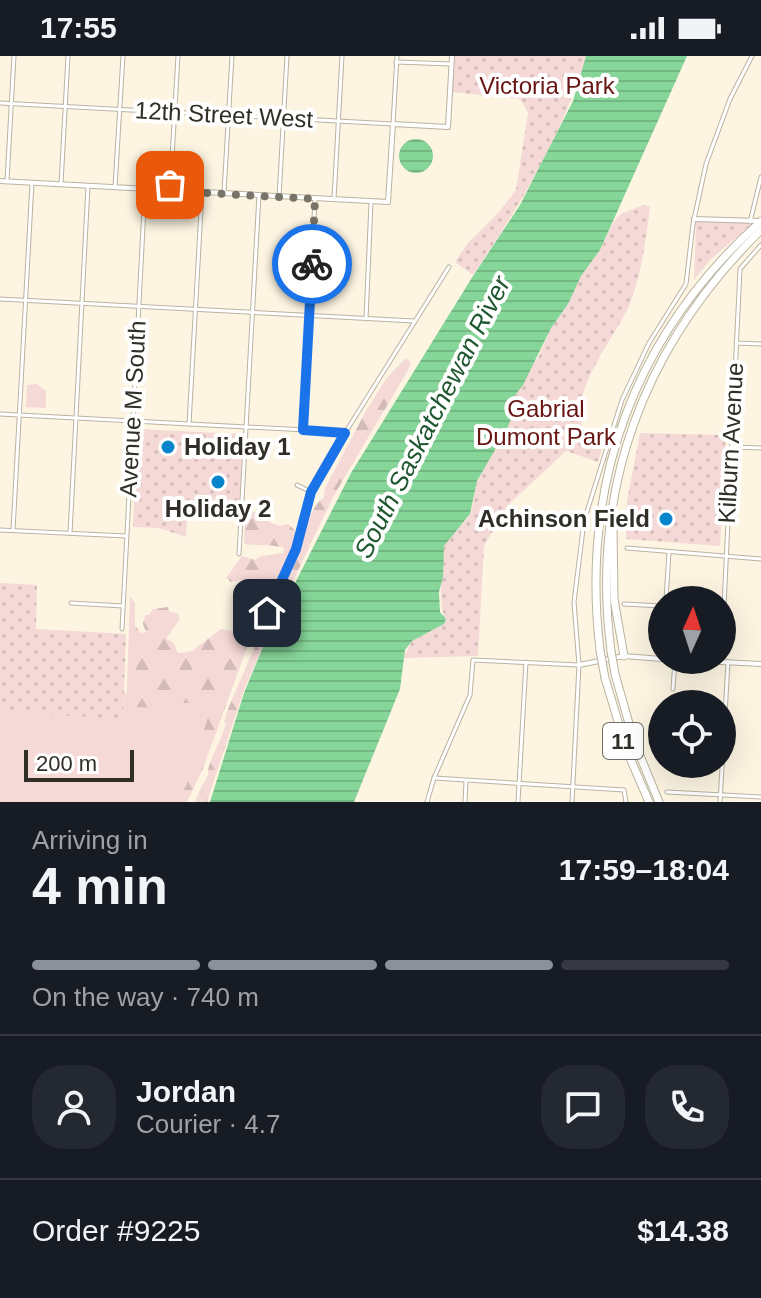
<!DOCTYPE html>
<meta charset="utf-8">
<style>
body{margin:0;font-family:Arial,sans-serif;background:#242831;color:#f1f3f6;height:100vh;display:flex;flex-direction:column;font-size:30px;white-space:nowrap}
*{box-sizing:border-box;margin:0}
p{font-size:26px;color:#9ea1a6}
.icon{flex:none;width:44px;height:44px;fill:none;stroke:currentColor;stroke-width:2;stroke-linecap:round;stroke-linejoin:round}
.map{position:relative;height:746px;overflow:hidden}
.side{display:flex;flex-direction:column;background:#171b24;flex:1}
.side>*{flex:none}
.needle{width:52px;rotate:3deg}
.buttons{position:absolute;left:648px;top:530px;display:grid;gap:16px}
.buttons a{display:grid;place-items:center;width:88px;height:88px;border-radius:50%;background:#171b24;box-shadow:0 8px 32px #0002;font-size:40px}
.scale{position:absolute;left:24px;bottom:20px;width:110px;box-sizing:border-box;padding-left:8px;border:4px solid #312e27;border-top:0;font-size:22px;line-height:28px;white-space:nowrap;color:#312e27;-webkit-text-stroke:6px #fff;paint-order:stroke}
.pin{position:absolute;display:grid;place-items:center;width:68px;height:68px;color:#fff;margin:-34px;border-radius:16px;box-shadow:0 4px 12px #0006}
.courier{position:absolute;display:grid;place-items:center;width:80px;height:80px;margin:-40px;border:6px solid #1a73e8;border-radius:50%;background:#fff;color:#222;box-shadow:0 2px 10px #0007}
.summary em{font-style:normal;font-weight:700}
.summary div{display:flex;flex-direction:column-reverse}
.summary{display:flex;align-items:center;justify-content:space-between;height:136px;padding:0 32px}
h1{font-size:52px;font-weight:700;line-height:60px}
.bar{display:grid;grid-template-columns:repeat(4,1fr);gap:12px 8px;align-content:center;height:96px;padding:0 32px}
.bar i{height:10px;border-radius:6px;background:#363941}
.bar .on{background:#8c9099}
.bar p{grid-column:span 4}
.line{display:flex;align-items:center;gap:20px;padding:0 32px;border-top:2px solid #363941}
.line div{flex:1}
.round{display:grid;place-items:center;flex:none;width:84px;height:84px;border-radius:32px;background:#242831}
.status{display:flex;justify-content:space-between;align-items:center;height:56px;padding:0 40px;background:#171b24;direction:ltr}
.status svg{height:22px;fill:currentColor}
.map>svg:first-child{display:block}
.grass{fill:#f5d9d6}
.forest{fill:url(#forest-firs)}
.park{fill:url(#park-dots)}
.water{fill:url(#water-rules)}
.lines{fill:none;stroke-linecap:round;stroke-linejoin:round}
.minor-casing{stroke:#bab3a1;stroke-width:5}
.tertiary-casing{stroke:#bab3a1;stroke-width:6}
.motorway-casing{stroke:#bab3a1;stroke-width:9}
.minor{stroke:#fff;stroke-width:3}
.tertiary{stroke:#fff;stroke-width:4}
.motorway{stroke:#fff;stroke-width:7}
.motorway-bridge-casing{stroke:#bab3a1;stroke-width:9;stroke-linecap:butt}
.motorway-bridge{stroke:#fff;stroke-width:7}
.done{stroke:#787468;stroke-width:8;stroke-dasharray:0 14.4}
.route{stroke:#1a73e8;stroke-width:10}
.poi-dot{fill:#0684cc;stroke:#fff;stroke-width:3}
.labels{text-anchor:middle;stroke-width:8;stroke-linejoin:round;paint-order:stroke}
.shield{fill:#fff;stroke:#6f6d68;stroke-width:2}
.shield-label{font-size:22px;font-weight:bold;fill:#312e27}
.park-label{font-size:24px;fill:#681614;stroke:#fff}
.street-label{font-size:24px;fill:#312e27;stroke:#fff}
.poi-label{font-size:24px;font-weight:bold;fill:#312e27;stroke:#fff;text-anchor:start}
.water-label{font-size:26px;font-style:italic;fill:#1f5730;stroke:#fff}
</style>
<div class="status"><b>17:55</b><svg viewBox="0 0 49 12"><path d="M0 12V9h3v3zM5 12V6h3v6zM10 12V3h3v9zM15 12V0h3v12zM26 1h20v11H26zM47 4h2v5h-2z"/></svg></div>
<div class="map">
<svg width="761" height="746" viewBox="0 0 761 746">
<defs>
<pattern id="forest-firs" width="22" height="20" patternUnits="userSpaceOnUse" patternTransform="scale(2)"><rect width="22" height="20" fill="#f5d9d6"/><path d="M5 1l3.5 6h-7zM16 11l3.5 6h-7z" fill="#d2bbb8"/></pattern>
<pattern id="park-dots" width="8" height="8" patternUnits="userSpaceOnUse" patternTransform="scale(2)"><rect width="8" height="8" fill="#f5d9d6"/><path d="M2 2h.1M6 6h.1" fill="none" stroke="#d2bbb8" stroke-width="1.8" stroke-linecap="round"/></pattern>
<pattern id="water-rules" width="6" height="5" patternUnits="userSpaceOnUse" patternTransform="scale(2)"><rect width="6" height="5" fill="#86d599"/><path d="M0 2.5h6" fill="none" stroke="#74b784"/></pattern>
</defs>
<rect width="100%" height="100%" fill="#fdf5e2"/>
<g class="grass">
<path d="M37,328L46,335V352L26,351L27,329Z"/>
<path d="M124,637L221,643L182,746H0V656L123,663Z"/>
</g>
<g class="forest">
<path d="M406,302L411,307L407,316L333,441L268,578L245,631L207,746H195C198,737 201,731 206,723C211,714 206,719 209,710C214,696 221,683 226,668L224,665L228,653L263,571L268,566C278,546 288,525 297,503C307,482 305,456 324,441L325,432L367,353L386,323Z"/>
<path d="M259,441C272,445 269,455 269,466L280,470L288,468L297,476L290,502L270,540L254,548L247,541V538L253,535L252,529L241,524L231,526L226,522L242,500L255,504L261,500L283,497L284,492C274,488 256,490 244,488L245,460L248,456H261L263,453L257,450Z"/>
<path d="M130,540L135,547V570L141,577L146,576L143,568L145,559H149L153,553L168,551L169,555L178,558L180,563L166,583L173,586L178,597L192,595L221,573L243,577L249,586L202,715L187,746H168C173,739 180,740 184,733C191,724 189,710 195,699L189,678L204,674L209,657L215,651L214,647H184L159,652L137,651L126,660Z"/>
</g>
<g class="park">
<path d="M454,0H586C563,79 519,151 473,219L455,206L468,187L499,156L516,134L528,57L520,43L452,36Z"/>
<path d="M643,149L650,151C646,183 642,217 630,247C615,286 545,358 602,393L598,406L566,395L508,449L484,490L478,600L403,602L412,585L444,568L446,564C438,553 440,498 446,486C452,476 465,468 470,458C475,447 473,433 479,422C490,399 505,379 513,356L509,347L540,298L551,271L568,248L581,219L600,194L614,165L621,158Z"/>
<path d="M696,165L753,167L710,204L694,224Z"/>
<path d="M137,373L243,378L239,465L187,462L186,481L159,472L133,471Z"/>
<path d="M640,377L726,379L720,490L626,483L627,445Z"/>
<path d="M0,527L37,529L36,573L126,578L123,663L0,656Z"/>
</g>
<g class="water">
<path d="M586,0H687L600,194L581,220L568,248L551,272L523,329L509,347L514,355L507,373L477,425L470,458L444,490L443,521L439,536L440,556L446,563L444,568L412,585L405,594L400,633L354,746H210L244,637L265,586L351,417L473,220L520,149L573,45Z"/>
<circle cx="416" cy="100" r="17"/>
</g>
<g class="lines">
<defs>
<g id="minor">
<path d="M396,6L451,8"/>
<path d="M0,47L393,68L397,0"/>
<path d="M7,125L14,0"/>
<path d="M61,128L68,0"/>
<path d="M115,131L123,0"/>
<path d="M170,135L178,0"/>
<path d="M224,136L232,0"/>
<path d="M279,141L287,0"/>
<path d="M334,143L342,0"/>
<path d="M750,166L761,121"/>
<path d="M0,243L414,265"/>
<path d="M366,263L371,147"/>
<path d="M736,287L761,288"/>
<path d="M0,358L344,376"/>
<path d="M189,368L202,136"/>
<path d="M303,374L315,143"/>
<path d="M731,391L761,392"/>
<path d="M297,429L311,436"/>
<path d="M0,474L126,480"/>
<path d="M13,474L32,127"/>
<path d="M70,477L88,130"/>
<path d="M627,492L761,503"/>
<path d="M239,498L259,139"/>
<path d="M666,544L669,496"/>
<path d="M71,547L123,550"/>
<path d="M624,548L662,550"/>
<path d="M265,561L296,493L311,436L345,377L449,211"/>
<path d="M122,573L145,133"/>
<path d="M722,592L740,213L761,189"/>
<path d="M673,633L675,604"/>
<path d="M434,722L624,734L626,746"/>
<path d="M667,736L761,741"/>
<path d="M427,746L434,722L470,639L473,604L579,609"/>
<path d="M465,746L466,725"/>
<path d="M518,746L526,606"/>
<path d="M572,746L579,609L574,546L584,465L622,344L649,287L686,228L693,168L706,108L730,43L752,0"/>
<path d="M720,746L728,606"/>
</g>
<g id="tertiary">
<path d="M0,125L388,146L393,68L448,71L452,0"/>
<path d="M694,163L759,165"/>
<path d="M683,604L761,608"/>
<path d="M579,609L624,600L662,603"/>
</g>
<g id="motorway">
<path d="M613,471L614,543L624,600"/>
<path d="M600,594C580,426 635,278 761,165"/>
<path d="M611,595C590,432 644,289 761,174"/>
<path d="M615,618L634,685L659,746"/>
<path d="M605,622L627,695L649,746"/>
</g>
</defs>
<use href="#minor" class="minor-casing"/>
<use href="#tertiary" class="tertiary-casing"/>
<use href="#motorway" class="motorway-casing"/>
<use href="#minor" class="minor"/>
<use href="#tertiary" class="tertiary"/>
<use href="#motorway" class="motorway"/>
<defs>
<g id="motorway-bridge">
<path d="M600,594L605,622"/>
<path d="M611,595L615,618"/>
</g>
</defs>
<use href="#motorway-bridge" class="motorway-bridge-casing"/>
<use href="#motorway-bridge" class="motorway-bridge"/>
</g>
<g class="lines">
<path class="done" d="M170,129V135L315,143L312,208"/>
<path class="route" d="M267,557L296,493L311,436L345,377L303,374L312,208"/>
</g>
<g class="poi-dot">
<circle cx="168" cy="391" r="8"/>
<circle cx="218" cy="426" r="8"/>
<circle cx="666" cy="463" r="8"/>
</g>
<g class="labels">
<rect class="shield" x="603" y="667" width="40" height="36" rx="6"/>
<g class="shield-label">
<text x="623" y="693">11</text>
</g>
<g class="park-label">
<text x="547" y="38">Victoria Park</text>
<text x="546" y="361">Gabrial<tspan x="546" dy="28">Dumont Park</tspan></text>
</g>
<g class="street-label">
<text transform="translate(224 59) rotate(3)" y="8">12th Street West</text>
<text transform="translate(133 353) rotate(-87)" y="8">Avenue M South</text>
<text transform="translate(731 387) rotate(-87)" y="8">Kilburn Avenue</text>
</g>
<g class="poi-label">
<text x="184" y="399">Holiday 1</text>
<text x="218" y="461" text-anchor="middle">Holiday 2</text>
<text x="650" y="471" text-anchor="end">Achinson Field</text>
</g>
<g class="water-label">
<text transform="translate(432 361) rotate(-63)" y="9">South Saskatchewan River</text>
</g>
</g>
</svg>
<div class="buttons">
<a><svg class="needle" viewBox="-14 -14 28 28"><path d="M0-13l5 13h-10z" fill="#e53935"/><path d="M0 13l5-13h-10z" fill="#9ea1a6"/></svg></a>
<a><svg class="icon" aria-label="locate" viewBox="0 0 24 24"><circle cx="12" cy="12" r="6"/><path d="M12 2v4M12 18v4M2 12h4M18 12h4"/></svg></a>
</div>
<div class="scale">200 m</div>
<div class="pin" style="left:170px;top:129px;background:#ea580c"><svg class="icon" aria-label="bag" viewBox="0 0 24 24"><path d="M5 8h14l-1 12H6zM9 8a3 3 0 0 1 6 0"/></svg></div>
<div class="pin" style="left:267px;top:557px;background:#1f2937"><svg class="icon" aria-label="home" viewBox="0 0 24 24"><path d="M3 11l9-7 9 7M6 9v11h12V9"/></svg></div>
<div class="courier" style="left:312px;top:208px"><svg class="icon" aria-label="bike" viewBox="0 0 24 24"><circle cx="6" cy="16" r="4"/><circle cx="18" cy="16" r="4"/><path d="M6 16l4-8h5l3 8M10 8l3 8H6M13 5h3"/></svg></div>
</div>
<section class="side">
<div class="summary"><div><h1>4 min</h1><p>Arriving in</p></div><em>17:59–18:04</em></div>
<div class="bar"><i class="on"></i><i class="on"></i><i class="on"></i><i></i><p>On the way · 740 m</p></div>
<div class="line" style="height:144px"><a class="round"><svg class="icon" aria-label="person" viewBox="0 0 24 24"><circle cx="12" cy="8" r="4"/><path d="M4 21q1-7 8-7t8 7"/></svg></a><div><b>Jordan</b><p>Courier · 4.7</p></div><a class="round"><svg class="icon" aria-label="chat" viewBox="0 0 24 24"><path d="M4 5h16v11H9l-5 4z"/></svg></a><a class="round"><svg class="icon" aria-label="phone" viewBox="0 0 24 24"><path d="M5 4h4l2 5-3 2q2 4 5 5l2-3 5 2v4C11 20 4 13 5 4z"/></svg></a></div>
<div class="line" style="height:104px"><div>Order #9225</div><b>$14.38</b></div>
</section>
